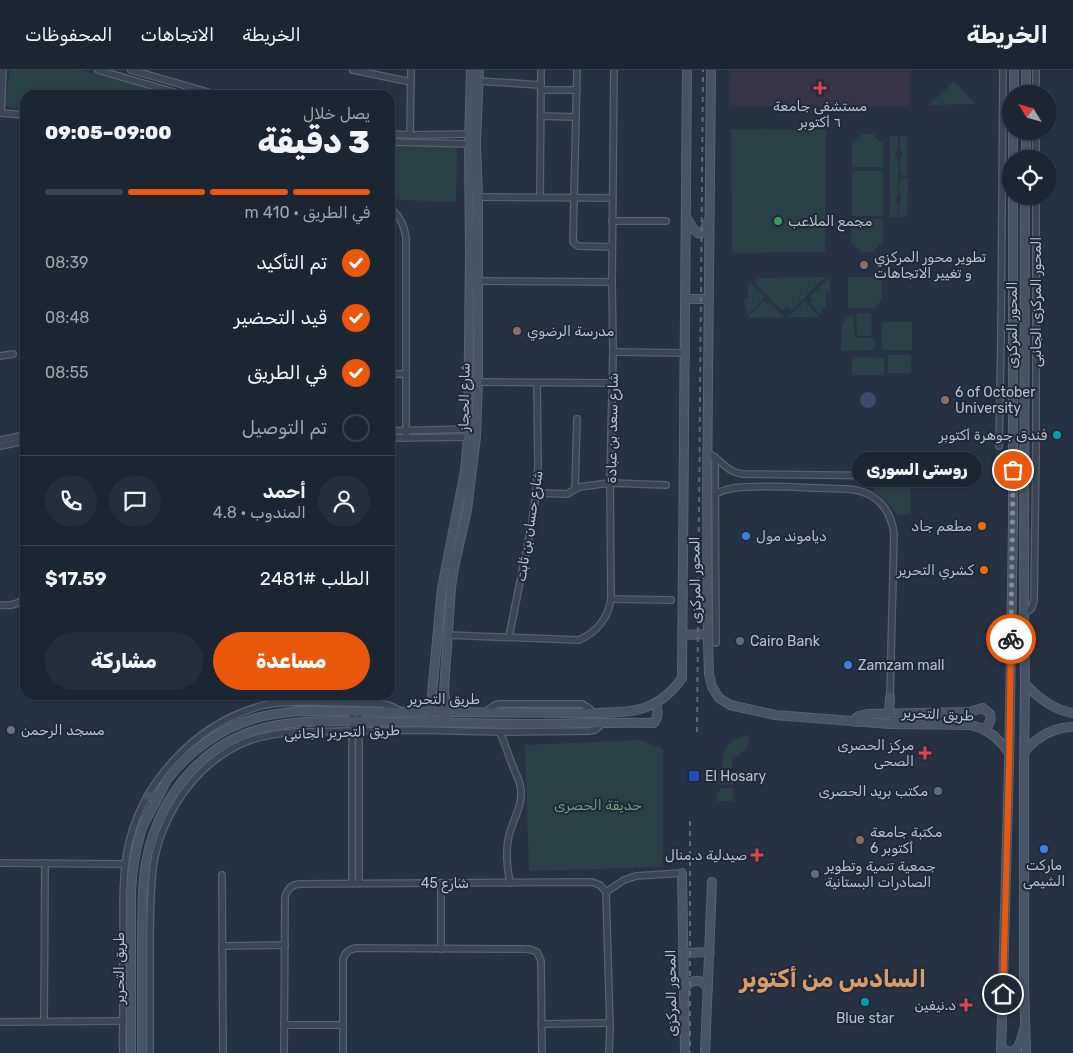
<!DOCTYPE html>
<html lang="ar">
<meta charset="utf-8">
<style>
body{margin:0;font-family:Rubik,"Noto Naskh Arabic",sans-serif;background:#252e3b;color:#f1f3f6;direction:rtl;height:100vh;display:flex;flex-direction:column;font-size:19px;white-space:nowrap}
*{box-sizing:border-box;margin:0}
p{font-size:16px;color:#a0a5ac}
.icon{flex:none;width:28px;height:28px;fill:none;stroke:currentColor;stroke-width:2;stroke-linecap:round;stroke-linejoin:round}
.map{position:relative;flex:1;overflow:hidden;direction:ltr}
.drawer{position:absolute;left:20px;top:20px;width:375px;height:610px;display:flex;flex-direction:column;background:#1c2633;border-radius:15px;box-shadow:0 1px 4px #0004,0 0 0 1px #3a434e;direction:rtl}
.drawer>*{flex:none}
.needle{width:32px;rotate:307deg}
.buttons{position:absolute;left:1002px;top:15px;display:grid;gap:10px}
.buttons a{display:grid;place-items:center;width:55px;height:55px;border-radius:50%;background:#1c2633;box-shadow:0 1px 4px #0004,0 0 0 1px #3a434e;font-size:25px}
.pin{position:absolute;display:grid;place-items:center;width:42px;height:42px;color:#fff;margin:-21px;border:2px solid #fff;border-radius:50%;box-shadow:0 1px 5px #0007}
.courier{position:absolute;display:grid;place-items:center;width:50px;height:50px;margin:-25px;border:4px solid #ea580c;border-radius:50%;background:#fff;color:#222;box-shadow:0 1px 6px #0007}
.bubble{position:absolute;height:35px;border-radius:18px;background:#1c2633;box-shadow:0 1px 4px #0004,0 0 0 1px #3a434e;font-size:16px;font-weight:800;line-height:35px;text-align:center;direction:rtl}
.overview em{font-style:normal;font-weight:800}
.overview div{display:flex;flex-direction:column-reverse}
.overview{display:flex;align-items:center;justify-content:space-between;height:85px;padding:0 25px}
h1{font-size:32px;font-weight:800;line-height:38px}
.bar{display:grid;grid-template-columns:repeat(4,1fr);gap:8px 5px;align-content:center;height:60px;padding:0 25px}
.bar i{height:6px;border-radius:4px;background:#3a434e}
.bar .current{background:#ea580c}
.bar p{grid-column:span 4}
.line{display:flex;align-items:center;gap:12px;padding:0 25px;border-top:1px solid #3a434e}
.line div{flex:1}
.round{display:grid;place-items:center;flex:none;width:52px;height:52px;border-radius:26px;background:#252e3b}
ol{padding:0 25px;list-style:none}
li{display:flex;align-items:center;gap:15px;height:55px}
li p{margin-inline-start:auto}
li .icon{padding:5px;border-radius:50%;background:#ea580c;color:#fff;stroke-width:4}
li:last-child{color:#a0a5ac}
li i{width:28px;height:28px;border:2px solid #3a434e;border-radius:50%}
.action{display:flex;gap:10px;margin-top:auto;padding:10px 25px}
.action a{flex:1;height:58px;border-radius:30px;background:#ea580c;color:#fff;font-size:20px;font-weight:800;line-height:58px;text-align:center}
.action a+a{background:#252e3b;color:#f1f3f6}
header{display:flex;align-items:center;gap:30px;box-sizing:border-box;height:70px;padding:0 25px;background:#1c2633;border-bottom:1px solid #3a434e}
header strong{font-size:24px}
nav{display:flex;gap:28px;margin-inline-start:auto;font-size:18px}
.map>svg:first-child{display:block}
.medical{fill:#363344}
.green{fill:#284145}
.water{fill:#394d6c}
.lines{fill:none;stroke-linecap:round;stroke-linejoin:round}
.street-casing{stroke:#596271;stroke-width:8}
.secondary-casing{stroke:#596271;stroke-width:10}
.street{stroke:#3b4554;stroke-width:5.5}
.secondary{stroke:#495367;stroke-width:8}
.rail{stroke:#5d687b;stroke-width:2;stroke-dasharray:5 5;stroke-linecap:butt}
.done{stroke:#858e9d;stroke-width:5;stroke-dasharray:0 9}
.route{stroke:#ea580c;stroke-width:6}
.health-dot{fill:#e0444e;stroke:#1f2939;stroke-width:2}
.leisure-dot{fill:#2e9e5b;stroke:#1f2939;stroke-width:2}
.education-dot{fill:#8d6e63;stroke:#1f2939;stroke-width:2}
.culture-dot{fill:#0f9aa8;stroke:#1f2939;stroke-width:2}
.food-dot{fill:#e8710a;stroke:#1f2939;stroke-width:2}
.shop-dot{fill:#3f7fe0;stroke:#1f2939;stroke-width:2}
.service-dot{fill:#5c6f8a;stroke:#1f2939;stroke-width:2}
.worship-dot{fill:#6b7280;stroke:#1f2939;stroke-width:2}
.transit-dot{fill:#1a4fb4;stroke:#1f2939;stroke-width:2}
.labels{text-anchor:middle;stroke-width:4;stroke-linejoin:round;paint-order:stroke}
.poi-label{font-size:14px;fill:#b8c0cd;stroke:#1f2939;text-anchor:start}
.street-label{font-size:14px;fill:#b8c0cd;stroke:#1f2939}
.park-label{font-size:14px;fill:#6e9f7b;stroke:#1f2939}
.town-label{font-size:24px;font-weight:bold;fill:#db9b66;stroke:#1f2939}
</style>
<header>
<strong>الخريطة</strong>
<nav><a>الخريطة</a><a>الاتجاهات</a><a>المحفوظات</a></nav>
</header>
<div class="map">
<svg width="1073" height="983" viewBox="0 0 1073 983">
<rect width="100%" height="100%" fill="#263244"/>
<path class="medical" d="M730,0H910V37H729Z"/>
<g class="green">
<path d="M10,0H78L201,25H25V40L4,36Z"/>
<path d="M954,11L975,34L929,35Z"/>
<path d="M731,59L826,60L825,182L732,183Z"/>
<path d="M861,64H874V68H878L879,72H883V97H852V71H856L857,67H861Z"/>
<path d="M890,66H898V78L895,84L898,90V125L895,130L898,134V147H890Z"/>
<path d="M900,66H907V106H903C898,100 899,90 903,84L900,78Z"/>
<path d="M390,76L457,77L456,132L402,130L390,127Z"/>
<rect x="852" y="101" width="31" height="45"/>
<path d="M905,107L908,109L907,147H899V135L902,129C898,123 896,110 905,107Z"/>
<path d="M852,149H883V174H878V178L874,179V182H860V179L855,178V174H851Z"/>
<path d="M825,207L792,240L787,235L782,241L755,213V211H758V208Z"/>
<path d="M830,207V221H826V238H822L821,245L810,233L813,230L810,227Z"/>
<path d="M848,207H882V230H880L879,234H876V238H848Z"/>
<path d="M748,213H751L765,227L747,245L744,229L748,228Z"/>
<path d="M764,231L767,234L770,232L784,247L747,248Z"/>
<path d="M805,231L819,247H788Z"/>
<path d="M857,243H869L871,244L872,263L870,266H857L856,245Z"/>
<path d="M853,246L855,268H874V280L841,281L842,256L846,247Z"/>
<rect x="882" y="252" width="30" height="28"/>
<rect x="888" y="285" width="23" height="18"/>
<path d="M852,287L884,288V305H852Z"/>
<path d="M874,415L910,416L911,444L897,445L887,432L874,421Z"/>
<path d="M750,665L747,678L732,690V698H722C723,676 728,669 750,665Z"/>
<path d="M641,670L663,679V797L529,801L525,675Z"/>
<path d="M733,702V714L719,715V703Z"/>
<path d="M721,718H733V731H716L717,724Z"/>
</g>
<circle class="water" cx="868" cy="330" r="8"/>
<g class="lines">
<defs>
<g id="street">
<path d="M98,0L184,25"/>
<path d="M131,0L218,25"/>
<path d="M353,0L411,12"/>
<path d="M577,0L573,172L578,176L612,177"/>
<path d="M1036,0V24"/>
<path d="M479,11L541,15"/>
<path d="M541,20H577"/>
<path d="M0,43L25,45"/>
<path d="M1,43L3,0"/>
<path d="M541,46L576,47"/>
<path d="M1036,61V89"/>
<path d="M390,64L410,65L472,64"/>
<path d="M410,65L411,0"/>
<path d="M390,72L473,74"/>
<path d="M478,127L612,128"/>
<path d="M540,127L541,0"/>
<path d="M390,138C400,146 404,155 406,168V368"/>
<path d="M612,151H666"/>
<path d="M478,211L612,212"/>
<path d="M613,282L686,283"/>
<path d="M0,286L13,284"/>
<path d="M390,304H406"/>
<path d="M478,312L612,313"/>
<path d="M390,361L471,359"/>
<path d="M390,368L470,367"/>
<path d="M0,370L25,365"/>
<path d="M0,376L25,371"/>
<path d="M999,376L1001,270L1003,0"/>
<path d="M707,382C720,389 727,402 742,404L899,406"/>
<path d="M715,387L716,573"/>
<path d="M575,419L577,349"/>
<path d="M536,423L567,424L579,417L610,413L666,415"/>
<path d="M715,424C721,421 727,419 734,418C761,415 790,417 818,418C834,419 853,417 868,424C884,432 892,447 894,464L890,627"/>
<path d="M611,529L671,530"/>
<path d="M0,535C10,536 17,535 25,528"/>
<path d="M1024,544L1031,539L1034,531L1036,378V126"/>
<path d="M447,565L579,570C597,562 608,548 611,529L610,413L613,282L612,212L614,0"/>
<path d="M509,567L532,452L536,423L538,395L537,313"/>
<path d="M487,641L495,635L500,634H582L590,639L592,643"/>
<path d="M500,662C505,674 509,687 514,699C517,707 521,713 521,721C522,736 514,748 510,762C505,779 507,796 510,813"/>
<path d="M0,793L126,794"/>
<path d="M222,805L223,983"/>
<path d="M352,813V641"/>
<path d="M359,813V642"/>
<path d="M606,822L624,810L636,806L682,803"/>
<path d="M222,876L285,875"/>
<path d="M441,879V813"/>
<path d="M0,952L123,951"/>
<path d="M44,952L45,793"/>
<path d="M541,954L610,953"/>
<path d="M284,955H343"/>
<path d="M123,983C122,972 123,960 123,949C123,929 123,909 123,888C124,853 121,817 127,782C140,713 195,653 264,635C281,631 300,632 317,632C338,633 360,633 381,634L388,635L401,641"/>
<path d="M150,983C150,943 150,902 150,862C151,836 150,811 155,786C166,738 198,693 243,673C260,666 277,663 295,662L418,660L500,662L589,661L595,660L604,652"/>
<path d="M284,983L285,827C288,818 292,814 301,814L592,812L600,815L606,822L610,958L609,983"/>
<path d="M343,983V889C346,882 348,880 356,878L526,879L532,880L537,882L541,891L542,983"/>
</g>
<g id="secondary">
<path d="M711,0L707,417L708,573L709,604L712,617L719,628L730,635L775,645L890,654L971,655L983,659L994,666L1002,674L1009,683"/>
<path d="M1014,24V0"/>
<path d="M1026,24V0"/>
<path d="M1013,89V61"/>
<path d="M1026,89V61"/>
<path d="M1025,126L1024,544L1025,614L1024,701V914L1026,983"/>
<path d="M688,150C694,161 701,172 707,153"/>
<path d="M686,229H709"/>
<path d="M683,565L708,564"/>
<path d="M1025,614C1039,628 1053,640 1073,643"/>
<path d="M889,643L890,627"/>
<path d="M430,645L442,518L465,401L468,367L470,184L469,74L471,0"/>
<path d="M447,645L444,621L451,517L454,498L467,440L476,367L478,312V127L476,74L479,0"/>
<path d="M856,652V648L859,646L867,644L969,642L983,638L990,644C992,651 989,656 983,659"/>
<path d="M1024,682C1037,667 1053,657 1073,657"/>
<path d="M148,726L158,727"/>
<path d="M682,803L685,983"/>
<path d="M683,883L710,882"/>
<path d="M684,920C690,908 702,908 708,919"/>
<path d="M1001,977L1008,982C1021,981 1020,970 1024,960"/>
<path d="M131,983V822C132,801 135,781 141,761C145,750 151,741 156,731C160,724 163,717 167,710C189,681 221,658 256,648C270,644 284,643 298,641L592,643C632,642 657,643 682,608L687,0"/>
<path d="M142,983C142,946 142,908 142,871C143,838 141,806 150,775C164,726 197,683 245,664C290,646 350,652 398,652C442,652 486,654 530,654C571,654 612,652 654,653C658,647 659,640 655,633"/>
<path d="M705,983L712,812"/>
<path d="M1001,983L1009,696L1013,456V126"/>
</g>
</defs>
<use href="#street" class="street-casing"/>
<use href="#secondary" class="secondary-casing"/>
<use href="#street" class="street"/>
<use href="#secondary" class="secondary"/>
<g class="rail">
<path d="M697,662L703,0"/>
<path d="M690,751V983"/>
</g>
</g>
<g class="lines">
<path class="done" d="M1011,569L1013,400"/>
<path class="route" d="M1003,924L1009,696L1011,569"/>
</g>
<g class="health-dot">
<path d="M817.5 10.5h5v5h5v5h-5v5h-5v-5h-5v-5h5z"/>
<path d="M922.5 675.5h5v5h5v5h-5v5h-5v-5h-5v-5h5z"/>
<path d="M754.5 777.5h5v5h5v5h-5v5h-5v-5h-5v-5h5z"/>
<path d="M963.5 927.5h5v5h5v5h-5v5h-5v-5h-5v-5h5z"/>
</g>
<circle class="leisure-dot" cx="778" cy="151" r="5"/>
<g class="education-dot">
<circle cx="864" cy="195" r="5"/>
<circle cx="517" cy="261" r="5"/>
<circle cx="945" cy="330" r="5"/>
<circle cx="860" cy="770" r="5"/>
</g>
<g class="culture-dot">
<circle cx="1057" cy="365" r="5"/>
<circle cx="865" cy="932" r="5"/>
</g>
<g class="food-dot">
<circle cx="982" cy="456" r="5"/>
<circle cx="984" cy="500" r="5"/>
</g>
<g class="shop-dot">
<circle cx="746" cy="466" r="5"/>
<circle cx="848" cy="595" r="5"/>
<circle cx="1044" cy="779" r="5"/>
</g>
<g class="service-dot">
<circle cx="740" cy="571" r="5"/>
<circle cx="938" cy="721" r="5"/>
<circle cx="815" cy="804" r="5"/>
</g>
<circle class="worship-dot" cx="11" cy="660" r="5"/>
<rect class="transit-dot" x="688" y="700" width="12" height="12" rx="2.5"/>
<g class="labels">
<g class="poi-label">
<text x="820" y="41" text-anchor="middle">مستشفى جامعة<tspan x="820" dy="16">٦ أكتوبر</tspan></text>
<text x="788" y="156">مجمع الملاعب</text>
<text x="874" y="192">تطوير محور المركزي<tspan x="874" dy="16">و تغيير الاتجاهات</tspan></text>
<text x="527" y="266">مدرسة الرضوي</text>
<text x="955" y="327">6 of October<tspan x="955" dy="16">University</tspan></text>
<text x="1047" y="370" text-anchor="end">فندق جوهرة أكتوبر</text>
<text x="972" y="461" text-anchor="end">مطعم جاد</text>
<text x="756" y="471">دياموند مول</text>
<text x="974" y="505" text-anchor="end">كشري التحرير</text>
<text x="750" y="576">Cairo Bank</text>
<text x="858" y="600">Zamzam mall</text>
<text x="21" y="665">مسجد الرحمن</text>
<text x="914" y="680" text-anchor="end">مركز الحصرى<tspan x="914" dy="16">الصحى</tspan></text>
<text x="705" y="711">El Hosary</text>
<text x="928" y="726" text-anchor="end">مكتب بريد الحصرى</text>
<text x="870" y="767">مكتبة جامعة<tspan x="870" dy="16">6 أكتوبر</tspan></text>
<text x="747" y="790" text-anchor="end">صيدلية د.منال</text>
<text x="1044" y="800" text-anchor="middle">ماركت<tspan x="1044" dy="16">الشيمى</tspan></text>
<text x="825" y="801">جمعية تنمية وتطوير<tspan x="825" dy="16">الصادرات البستانية</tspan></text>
<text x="956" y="940" text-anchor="end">د.نيفين</text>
<text x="865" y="953" text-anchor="middle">Blue star</text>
</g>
<g class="street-label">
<text transform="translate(1036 232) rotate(-90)" y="5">المحور المركزى الجانبى</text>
<text transform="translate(1012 255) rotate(-90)" y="5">المحور المركزى</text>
<text transform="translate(464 327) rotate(-89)" y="5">شارع الحجاز</text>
<text transform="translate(612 358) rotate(-89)" y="5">شارع سعد بن عبادة</text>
<text transform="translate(529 456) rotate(-81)" y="5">شارع حسان بن ثابت</text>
<text transform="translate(695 510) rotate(-91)" y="5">المحور المركزى</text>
<text x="444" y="634">طريق التحرير</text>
<text transform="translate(938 644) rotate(3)" y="5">طريق التحرير</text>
<text transform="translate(342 662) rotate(-2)" y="5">طريق التحرير الجانبى</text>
<text x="445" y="818">شارع 45</text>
<text transform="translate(119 898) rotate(-90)" y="5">طريق التحرير</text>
<text transform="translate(671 923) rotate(-91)" y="5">المحور المركزى</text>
</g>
<g class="park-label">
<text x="598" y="740">حديقة الحصرى</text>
</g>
<g class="town-label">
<text x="833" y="917">السادس من أكتوبر</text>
</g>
</g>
</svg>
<div class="buttons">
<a><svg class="needle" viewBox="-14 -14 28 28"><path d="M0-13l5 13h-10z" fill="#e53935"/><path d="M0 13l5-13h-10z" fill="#a0a5ac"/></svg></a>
<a><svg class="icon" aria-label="locate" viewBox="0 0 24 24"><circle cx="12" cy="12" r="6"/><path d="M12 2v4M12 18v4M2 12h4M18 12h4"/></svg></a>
</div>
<div class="pin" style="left:1013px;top:400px;background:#ea580c"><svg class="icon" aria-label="bag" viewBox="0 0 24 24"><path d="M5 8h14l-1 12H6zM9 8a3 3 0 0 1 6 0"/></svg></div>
<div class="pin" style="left:1003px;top:924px;background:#1f2937"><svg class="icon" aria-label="home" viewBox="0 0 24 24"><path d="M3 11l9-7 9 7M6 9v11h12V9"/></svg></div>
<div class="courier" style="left:1011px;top:569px"><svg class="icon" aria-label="bike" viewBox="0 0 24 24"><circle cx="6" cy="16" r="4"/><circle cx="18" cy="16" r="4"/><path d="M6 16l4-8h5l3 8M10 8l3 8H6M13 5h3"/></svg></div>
<div class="bubble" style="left:852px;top:382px;width:130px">روستى السورى</div>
<section class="drawer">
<div class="overview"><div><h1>3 دقيقة</h1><p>يصل خلال</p></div><em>09:00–09:05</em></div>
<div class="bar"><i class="current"></i><i class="current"></i><i class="current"></i><i></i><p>في الطريق · 410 m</p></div>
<ol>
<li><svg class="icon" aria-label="check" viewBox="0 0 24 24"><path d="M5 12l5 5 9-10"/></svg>تم التأكيد<p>08:39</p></li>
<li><svg class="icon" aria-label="check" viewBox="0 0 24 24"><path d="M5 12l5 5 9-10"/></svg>قيد التحضير<p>08:48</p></li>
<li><svg class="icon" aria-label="check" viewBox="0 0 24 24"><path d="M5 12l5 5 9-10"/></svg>في الطريق<p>08:55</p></li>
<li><i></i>تم التوصيل</li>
</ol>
<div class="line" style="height:90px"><a class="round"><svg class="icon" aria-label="person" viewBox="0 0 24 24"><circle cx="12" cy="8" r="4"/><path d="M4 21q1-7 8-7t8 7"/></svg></a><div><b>أحمد</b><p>المندوب · 4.8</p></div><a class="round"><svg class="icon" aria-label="chat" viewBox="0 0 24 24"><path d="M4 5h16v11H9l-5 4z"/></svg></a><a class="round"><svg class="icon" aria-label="phone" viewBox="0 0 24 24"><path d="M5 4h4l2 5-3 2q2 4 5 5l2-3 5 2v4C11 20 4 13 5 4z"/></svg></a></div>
<div class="line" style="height:65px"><div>الطلب #2481</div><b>$17.59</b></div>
<div class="action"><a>مساعدة</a><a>مشاركة</a></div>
</section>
</div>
